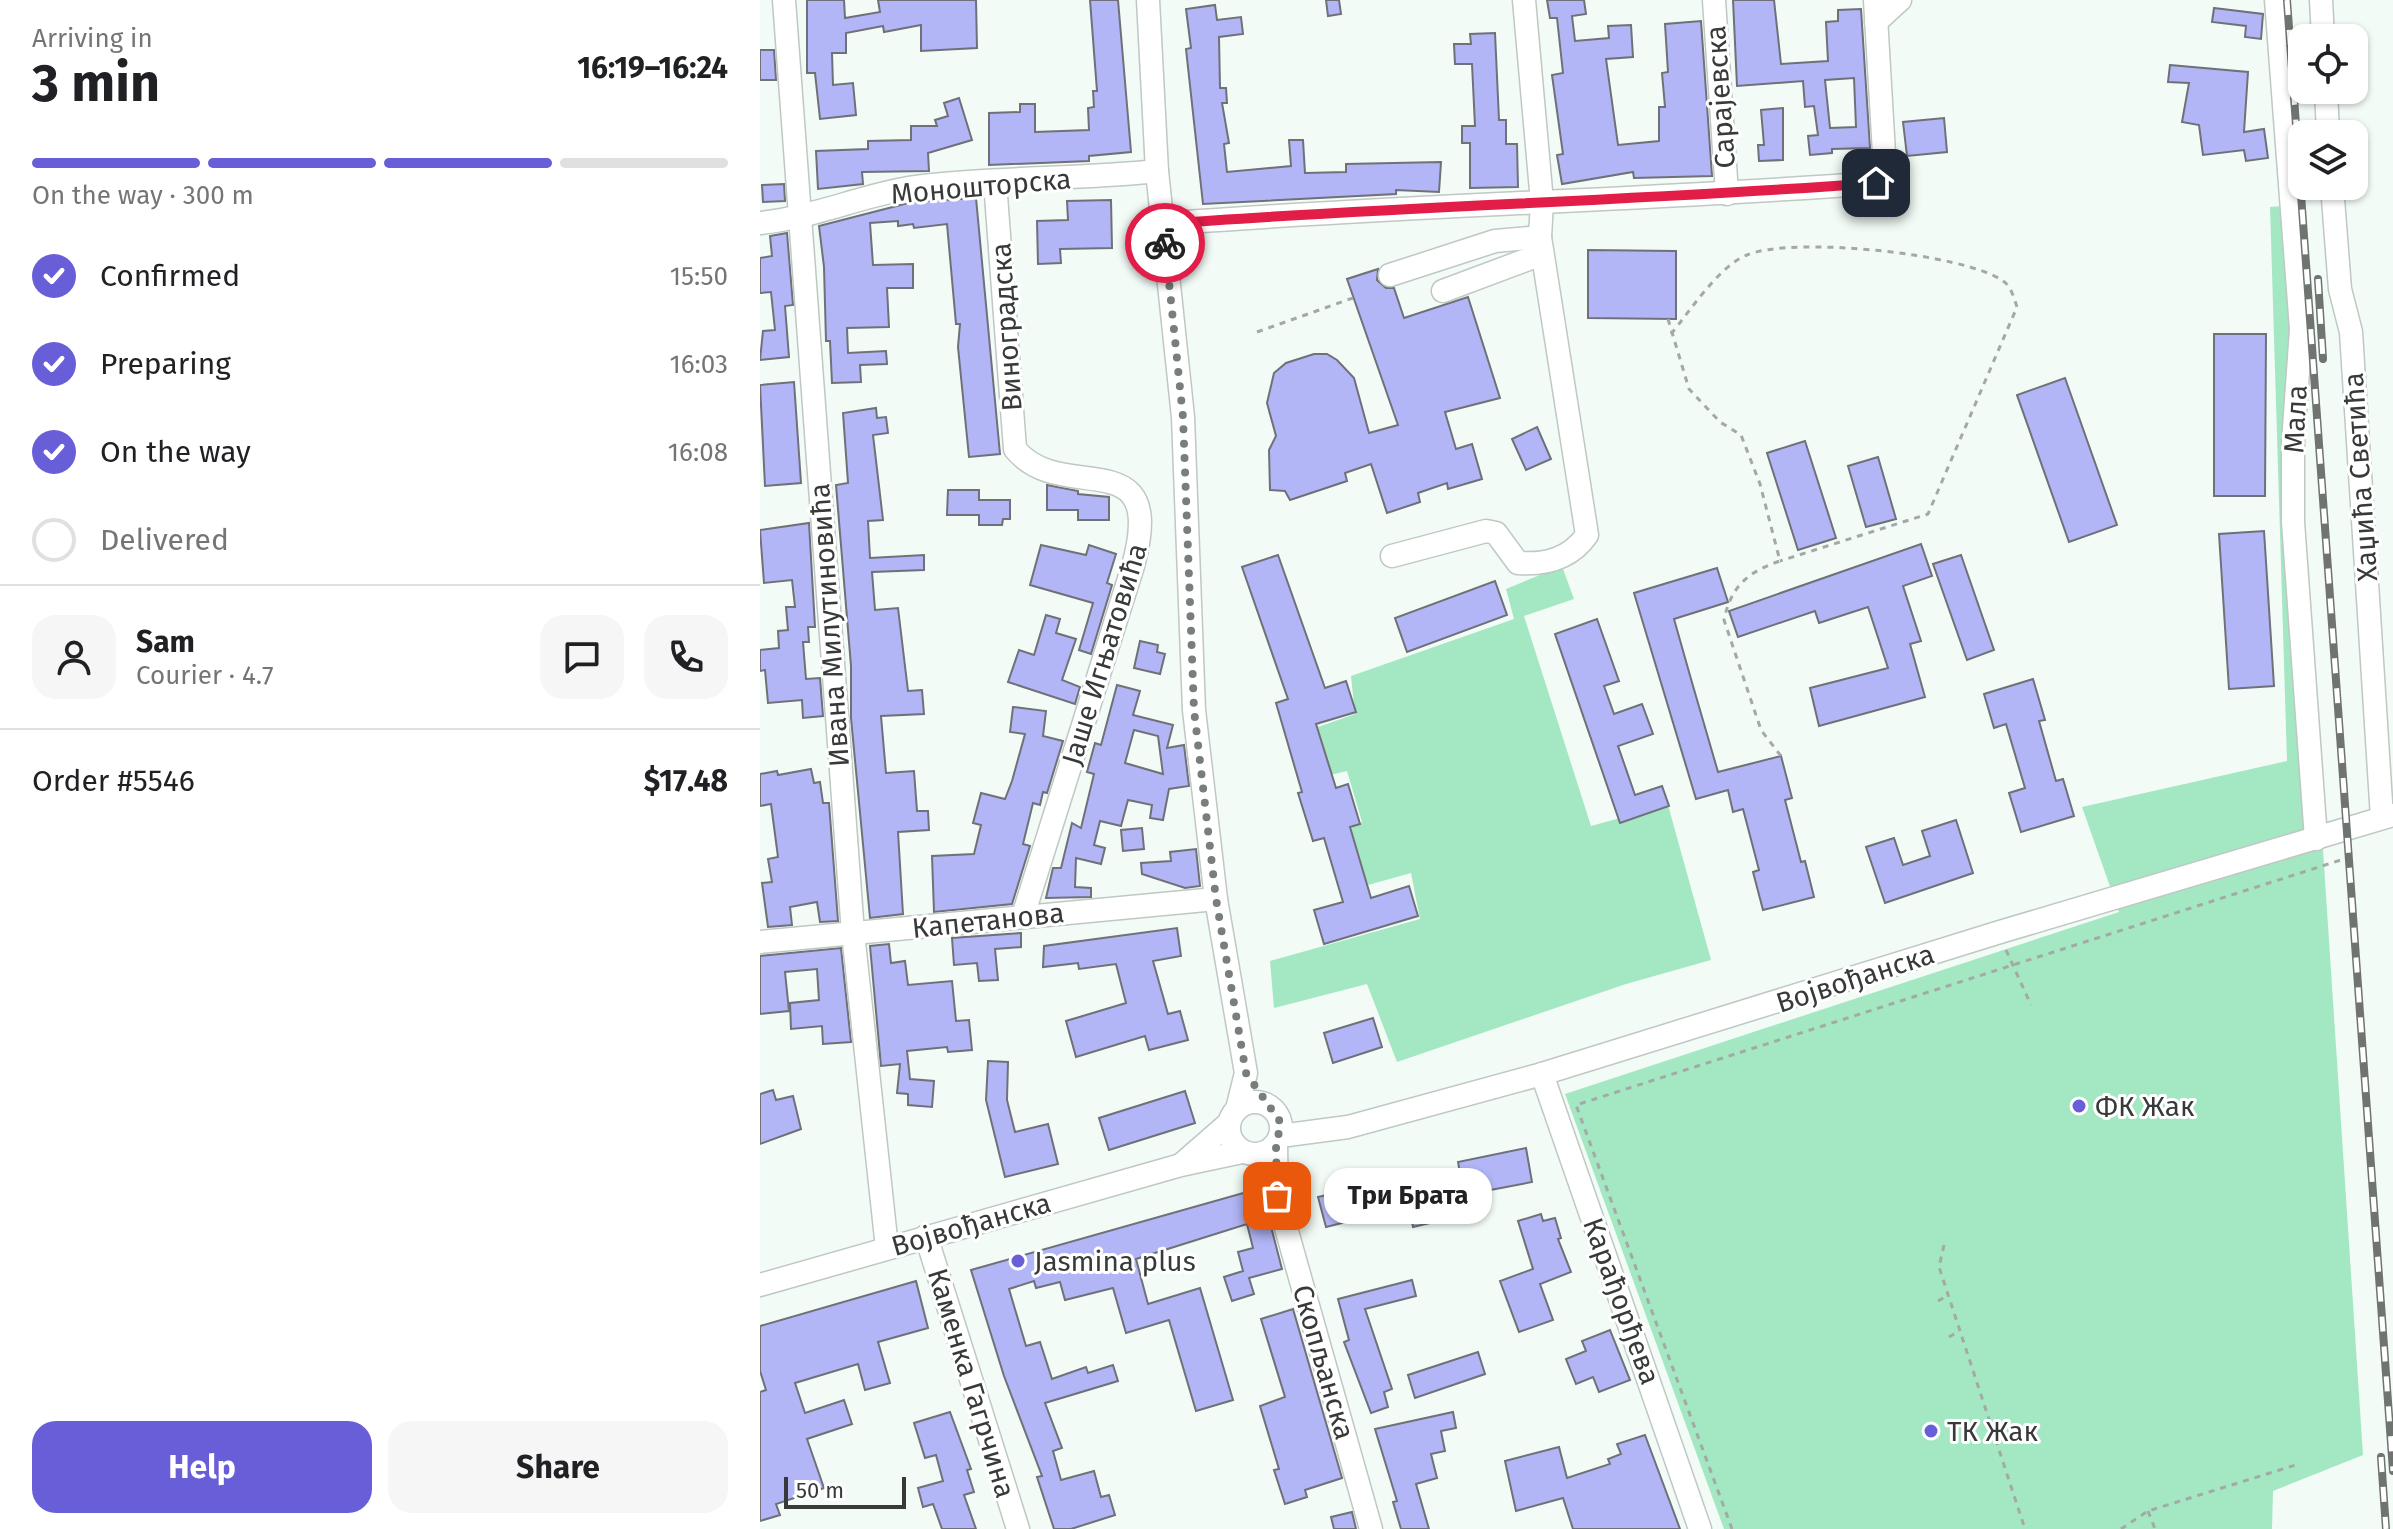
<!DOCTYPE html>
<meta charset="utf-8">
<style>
body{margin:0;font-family:"Fira Sans",sans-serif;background:#f6f6f6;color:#202124;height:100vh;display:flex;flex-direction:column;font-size:30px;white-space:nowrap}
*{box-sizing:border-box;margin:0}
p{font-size:26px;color:#757577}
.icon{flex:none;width:44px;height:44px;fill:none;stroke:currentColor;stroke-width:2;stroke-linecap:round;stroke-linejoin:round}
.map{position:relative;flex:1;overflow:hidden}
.sheet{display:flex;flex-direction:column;background:#fff;width:760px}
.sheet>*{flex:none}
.tools{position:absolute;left:1528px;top:24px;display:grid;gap:16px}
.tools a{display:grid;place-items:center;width:80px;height:80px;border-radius:16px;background:#fff;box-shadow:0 2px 6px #0004;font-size:40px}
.scale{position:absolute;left:24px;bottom:20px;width:122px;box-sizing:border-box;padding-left:8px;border:4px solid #373a38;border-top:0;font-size:22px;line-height:28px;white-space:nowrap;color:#373a38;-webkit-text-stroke:6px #fff;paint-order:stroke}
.pin{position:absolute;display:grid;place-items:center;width:68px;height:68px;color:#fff;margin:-34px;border-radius:16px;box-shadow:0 4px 12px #0006}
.courier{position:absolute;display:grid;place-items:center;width:80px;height:80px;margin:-40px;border:6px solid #e11d48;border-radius:50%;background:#fff;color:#222;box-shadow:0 2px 10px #0007}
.bubble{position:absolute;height:56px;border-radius:24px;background:#fff;box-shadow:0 2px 6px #0004;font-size:26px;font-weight:700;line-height:56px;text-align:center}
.overview em{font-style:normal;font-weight:700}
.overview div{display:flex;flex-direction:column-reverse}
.overview{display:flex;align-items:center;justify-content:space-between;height:136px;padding:0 32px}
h1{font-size:52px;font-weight:700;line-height:60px}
.bar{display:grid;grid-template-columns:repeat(4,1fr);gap:12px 8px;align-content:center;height:96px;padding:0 32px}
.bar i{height:10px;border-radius:6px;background:#e0e0e0}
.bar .selected{background:#685ed8}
.bar p{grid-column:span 4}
.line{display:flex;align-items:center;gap:20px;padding:0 32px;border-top:2px solid #e0e0e0}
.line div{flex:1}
.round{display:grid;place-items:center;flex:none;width:84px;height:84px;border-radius:24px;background:#f6f6f6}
ol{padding:0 32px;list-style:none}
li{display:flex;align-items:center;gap:24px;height:88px}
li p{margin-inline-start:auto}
li .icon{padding:8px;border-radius:50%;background:#685ed8;color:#fff;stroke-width:4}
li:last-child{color:#757577}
li i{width:44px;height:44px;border:4px solid #e0e0e0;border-radius:50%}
.cta{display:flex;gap:16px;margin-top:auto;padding:16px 32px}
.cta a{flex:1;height:92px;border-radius:24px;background:#685ed8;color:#fff;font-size:32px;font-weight:700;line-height:92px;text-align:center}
.cta a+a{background:#f6f6f6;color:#202124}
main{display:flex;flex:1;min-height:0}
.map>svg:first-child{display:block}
.green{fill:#a4e7c3}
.building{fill:#b3b6f6;stroke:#6f7078;stroke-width:2;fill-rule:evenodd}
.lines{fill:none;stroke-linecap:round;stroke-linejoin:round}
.minor-casing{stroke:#bfc8c3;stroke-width:25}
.path{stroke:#a3aaa6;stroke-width:3;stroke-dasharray:6 6;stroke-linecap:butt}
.minor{stroke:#fff;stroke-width:22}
.rail-casing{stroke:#6f7471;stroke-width:8}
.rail{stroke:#fff;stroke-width:5;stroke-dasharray:15;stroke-linecap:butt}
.done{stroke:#787e7a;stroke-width:8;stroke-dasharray:0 14.4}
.route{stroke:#e11d48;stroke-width:10}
.poi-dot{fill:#685ed8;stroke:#fff;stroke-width:3}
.labels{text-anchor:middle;stroke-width:6;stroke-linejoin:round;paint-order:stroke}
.street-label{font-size:28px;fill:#373a38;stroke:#fff}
.poi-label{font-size:28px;fill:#373a38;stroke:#fff;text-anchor:start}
</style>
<main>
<section class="sheet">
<div class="overview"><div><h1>3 min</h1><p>Arriving in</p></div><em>16:19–16:24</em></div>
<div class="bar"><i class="selected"></i><i class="selected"></i><i class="selected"></i><i></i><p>On the way · 300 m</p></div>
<ol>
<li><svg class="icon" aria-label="check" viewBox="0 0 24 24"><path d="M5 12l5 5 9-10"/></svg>Confirmed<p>15:50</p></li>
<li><svg class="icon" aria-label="check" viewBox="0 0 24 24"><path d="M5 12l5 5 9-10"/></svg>Preparing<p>16:03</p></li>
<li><svg class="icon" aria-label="check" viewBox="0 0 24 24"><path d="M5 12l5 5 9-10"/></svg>On the way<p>16:08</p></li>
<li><i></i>Delivered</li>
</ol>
<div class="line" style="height:144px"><a class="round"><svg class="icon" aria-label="person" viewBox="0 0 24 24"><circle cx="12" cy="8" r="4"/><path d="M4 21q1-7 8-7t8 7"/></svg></a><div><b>Sam</b><p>Courier · 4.7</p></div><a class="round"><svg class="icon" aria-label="chat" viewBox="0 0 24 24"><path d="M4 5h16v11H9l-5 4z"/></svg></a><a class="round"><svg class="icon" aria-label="phone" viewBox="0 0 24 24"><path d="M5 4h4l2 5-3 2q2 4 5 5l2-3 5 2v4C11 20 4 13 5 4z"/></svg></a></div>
<div class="line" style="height:104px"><div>Order #5546</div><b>$17.48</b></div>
<div class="cta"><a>Help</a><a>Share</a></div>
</section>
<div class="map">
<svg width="1633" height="1529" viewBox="0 0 1633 1529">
<rect width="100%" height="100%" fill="#f2fbf6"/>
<g class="green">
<path d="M1533,205V396L1603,1455L1513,1491L1512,1529H964L805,1094L1359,912L1322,807L1527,761L1510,207Z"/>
<path d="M802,566L814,599L764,616L831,826L908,805L951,960L866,984L637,1062L607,984L514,1008L510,961L660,919L651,873L608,885L591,828L602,822L587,771L570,775L558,727L595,714L591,676L754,619L746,589Z"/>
</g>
<g class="building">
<path d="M47,0H84L85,18L120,12L118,0H216L217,48L161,51V25L124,32L123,26L86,33V53H72L73,85L93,83L96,115L60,119L55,73H47Z"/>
<path d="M330,0H358L371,152L329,156V161L229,165V113L260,112V104H275V132L329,130L328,108L334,107L333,91H337Z"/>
<path d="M566,0H579L581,14L568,16Z"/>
<path d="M787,0H824L826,14L812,16L815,41L849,38L848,26L871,25L873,57L846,59L858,145L899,141V107H905L902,73L908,72L905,24L941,21L952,176L874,178L873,172L802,184L797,155L803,154L792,75L803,73L797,18H790Z"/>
<path d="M973,0H1014L1021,64L1068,61L1066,22L1078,21V10L1101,9L1110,148L1072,149V153L1050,155L1048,136L1058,135L1054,106L1045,107L1043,81L977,86ZM1094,78L1096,127L1070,128L1065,80Z"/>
<path d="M455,5L457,20L481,17L483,34L459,37L460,88H466L467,103H462L469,143L464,144L467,172L531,166L529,140H543L545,173L586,172V164L681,162L679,192L636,190V194L443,204L426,49L431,48L426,9Z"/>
<path d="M1454,8L1503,14L1501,39L1485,37L1486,26L1452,22Z"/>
<path d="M735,33L739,120H746V144H757L758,187L710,188V143H702V126H715L712,64H695L694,44H711L710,34Z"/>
<path d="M0,50H14L16,80H0Z"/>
<path d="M1410,65L1488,72L1484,132L1504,129L1508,158L1486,161L1484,150L1443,155L1439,125L1422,122L1429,83L1408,82Z"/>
<path d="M199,98L212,140L168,153L169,171L102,172L103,184L58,189L56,151L108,149V141L151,140V126H177L175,120L188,116L184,103Z"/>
<path d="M1023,108V160L999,161L998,145H1004L1001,110Z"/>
<path d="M1184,118L1187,152L1147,156L1143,122Z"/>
<path d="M24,184L25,201L3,202L2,185Z"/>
<path d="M216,198L240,454L209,457L198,347L200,324H196L187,224L154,228L153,224L138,226V221L110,223L113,265L153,264V288H127L129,327L87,328L88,353L126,351L127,364L100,365L101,382L72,383L70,341H66L64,267L59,226L152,202Z"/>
<path d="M351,200L352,248L300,249L301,263L278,264L277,221L308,220L307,201Z"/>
<path d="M27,233L33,305L25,306L29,357L0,360L3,331L15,330L11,292L0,293V258L12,256L10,236Z"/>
<path d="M828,250L916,251V319L828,318Z"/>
<path d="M618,269L617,280L626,288H634L644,318L708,297L740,398L685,412L696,449L712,444L722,479L688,489L687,483L658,493L660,502L627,513L611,464L585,473L587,481L530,500L525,491L510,490L509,450L516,436L507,403L514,373L526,363L554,354H567L577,360L594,378L609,433L638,425L587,279Z"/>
<path d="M1454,334H1506L1505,496H1454Z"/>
<path d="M1305,378L1357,525L1309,542L1257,395Z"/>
<path d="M34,382L41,483L5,486L0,385Z"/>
<path d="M116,408L117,418L126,417L128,433L113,435L123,520L108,521L110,558L164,555V570L112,572L115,610L138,608L148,691L162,690L164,714L121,716L126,773L154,771L157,811H168L169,830L138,832L143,914L110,918L91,718V666L76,485L88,483L83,413Z"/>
<path d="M777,427L791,459L766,470L752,439Z"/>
<path d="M1045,441L1076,538L1038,550L1007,453Z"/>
<path d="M1118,457L1136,519L1106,527L1088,466Z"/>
<path d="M287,485L318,491V494L349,497V520H318V510H287Z"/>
<path d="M188,490H219V500H250V519H243L242,525H219V515H187Z"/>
<path d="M49,523L55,627H48L49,642H43L46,679L60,678L63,716L43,718L42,700L8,703L5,670L0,671V650L19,648L18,631L28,630L26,607H35L32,580L4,583L0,530Z"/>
<path d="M1504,531L1514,686L1469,689L1459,534Z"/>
<path d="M1161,544L1172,576L1143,586L1161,641L1150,644L1165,697L1059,726L1050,688L1128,668L1108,607L1059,623L1055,611L978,637L969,611Z"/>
<path d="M281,545L326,555L329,545L356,554L347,583L352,585L331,654L319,650L333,603L270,585Z"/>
<path d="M518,555L565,688L586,681L596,712L556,724L576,788L588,784L600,824L590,827L611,898L649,886L658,916L564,944L554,910L583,902L564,838L553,841L538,793L542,792L516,703L528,699L482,567Z"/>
<path d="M1201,555L1234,650L1207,660L1173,564Z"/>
<path d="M957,568L968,602L914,619L931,679L958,772L1021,756L1032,798L1025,800L1041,862L1045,861L1054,897L1003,910L993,872L999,870L983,809L973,812L968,790L936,799L874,593Z"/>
<path d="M735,581L747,615L647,652L635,618Z"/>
<path d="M286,615L300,619L296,633L316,639L302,680L320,687L315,704L248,682L259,650L274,655Z"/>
<path d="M837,619L859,681L844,686L854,714L882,704L893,734L858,746L875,795L902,786L909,806L860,823L795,634Z"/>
<path d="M380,641L398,645L397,652L405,654L400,674L374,668Z"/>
<path d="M1273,679L1285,720L1279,721L1296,781L1303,779L1314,816L1261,832L1249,793L1265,788L1246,724L1234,728L1224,694Z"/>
<path d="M357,685L380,691L373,715L413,725L407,748L424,745L429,786L409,789L403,820L390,818L392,805L368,800L361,826L340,821L334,845L345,848L341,864L316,858L315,887L331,888V897L286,898L293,868H301L312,823L321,828L334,774L327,772L335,743L341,745ZM374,730L398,736L403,774L365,763Z"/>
<path d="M253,707L286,711L283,736L303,741L287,793L283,792L280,805L273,803L263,844L270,846L252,904L174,912L172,856L214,854L221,825L213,823L221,793L245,799L252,781L265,734L250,732Z"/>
<path d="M51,769L54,783L60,782L63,803H69L78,921L60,922L57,902L30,907L32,925L8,927L2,883L12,882L8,859L18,857L11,804L0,806V774L17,771L18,775Z"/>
<path d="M1196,820L1213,873L1125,903L1106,847L1134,838L1143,865L1170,856L1162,831Z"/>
<path d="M382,828L384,849L363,851L361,830Z"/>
<path d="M436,849L440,886L425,888L382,874L381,863L411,861L410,852Z"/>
<path d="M417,928L421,956L393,961L408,1014L420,1011L428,1040L389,1050L385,1036L316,1057L306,1021L366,1003L356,964L319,969L318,963L283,967L284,946Z"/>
<path d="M261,933V947L235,949L238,980L219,981L217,963L194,965L192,938Z"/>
<path d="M129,944L131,963L145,961L148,985L192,981L196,1021L209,1020L212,1050L188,1052L187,1047L147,1051L150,1079L174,1081L172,1107L148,1105V1094L137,1093L140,1064L121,1066L110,946Z"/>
<path d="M81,948L91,1042L63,1044L62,1026L31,1029L30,1003L59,1000L57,969L25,972L29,1011L0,1014V956Z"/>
<path d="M613,1018L622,1047L573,1063L564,1033Z"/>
<path d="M228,1061L248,1062L247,1100L255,1132L288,1124L298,1164L245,1177L226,1100Z"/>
<path d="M13,1090L16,1100L33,1096L41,1129L0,1144V1094Z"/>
<path d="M425,1091L435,1123L349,1150L339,1118Z"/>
<path d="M766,1148L772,1182L704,1195L698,1162Z"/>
<path d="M673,1180L675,1191L681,1190L687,1219L653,1227L648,1199L663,1196L660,1182Z"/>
<path d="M627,1181L634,1210L566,1227L558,1197Z"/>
<path d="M501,1188L522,1269L489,1278L494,1294L472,1301L464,1277L483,1271L478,1252L493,1248L487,1224L376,1259L388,1304L440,1288L473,1400L436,1411L409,1320L366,1333L353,1288L305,1300L300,1282L276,1288L274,1281L249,1289L266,1346L280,1342L292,1379L326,1367L328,1373L353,1365L358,1381L285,1403L302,1448L293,1451L301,1480L334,1471L341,1497L349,1495L355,1515L311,1529H294L277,1477L282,1476L244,1376L211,1270Z"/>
<path d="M781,1214L783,1221L795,1218L801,1238L798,1239L811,1272L780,1284L793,1320L759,1332L740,1281L773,1269L758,1221Z"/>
<path d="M652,1280L656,1296L605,1309L632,1389L624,1392L628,1407L611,1413L584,1342L589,1340L578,1299Z"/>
<path d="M156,1281L168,1328L118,1342L130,1383L105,1390L98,1364L35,1383L45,1413L84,1400L92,1424L47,1439L64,1488L16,1504L20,1515L0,1521V1392L6,1390L0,1371V1326Z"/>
<path d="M533,1309L582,1478L545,1490L547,1497L525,1504L514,1470L519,1469L500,1406L525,1397L501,1319Z"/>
<path d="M850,1330L870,1380L839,1392L833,1377L816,1384L806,1359L826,1351L822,1341Z"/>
<path d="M718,1352L725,1374L655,1398L648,1375Z"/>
<path d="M190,1412L211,1469L207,1470L214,1492L204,1495L216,1529H182L173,1504L163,1507L158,1488L183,1481L176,1455L165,1458L154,1423Z"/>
<path d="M693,1412L696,1428L681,1431L685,1451L671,1454L677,1478L656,1484L669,1529H641L633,1502L637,1501L615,1429Z"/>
<path d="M885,1435L920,1529H813L803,1498L756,1511L745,1461L799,1447L807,1478L850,1464L848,1459L861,1454L857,1444Z"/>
<path d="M592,1512L596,1529H574L571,1517Z"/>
</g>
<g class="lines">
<defs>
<g id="minor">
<path d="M24,0L93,933L127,1248"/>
<path d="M388,0L397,171L423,417L434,710L456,899L486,1073L477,1109"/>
<path d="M954,0L967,194"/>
<path d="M1516,0L1541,329L1533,443V522L1556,839"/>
<path d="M1561,0L1563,38"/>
<path d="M1116,22L1140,0"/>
<path d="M1566,90L1568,134"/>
<path d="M235,182L255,449C302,507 408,437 373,566L263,916"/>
<path d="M1572,186L1580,289L1591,332L1622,818"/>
<path d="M0,223C59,217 113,190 172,185C247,177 323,179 397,171"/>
<path d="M403,224C640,205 878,201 1116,183L1123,175L1124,153L1115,0"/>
<path d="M630,275L735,241L780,237"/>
<path d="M683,291L782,254"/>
<path d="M632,556L726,531L736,533L758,563C786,565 810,559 827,535L780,237L782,202L764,0"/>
<path d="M0,942L456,899"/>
<path d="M782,1074L940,1529"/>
<circle cx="495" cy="1128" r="26"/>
<path d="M520,1136L588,1127L782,1074L1240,932L1633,815"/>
<path d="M516,1145L517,1196L611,1529"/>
<path d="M422,1164L469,1123"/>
<path d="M166,1236L258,1529"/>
<path d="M0,1285L421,1165L482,1152"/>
</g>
</defs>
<use href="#minor" class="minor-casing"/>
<g class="path">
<path d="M908,319L929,389L960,422L981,435L1000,484L1020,561C988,572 971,586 964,620L1001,730L1021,756"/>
<path d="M497,332L593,298"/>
<path d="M911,334C930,311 959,266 987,255C1032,236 1203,253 1243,281C1251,286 1254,298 1257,307L1168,514L1020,561"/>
<path d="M1246,950L1271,1005"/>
<path d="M1184,1245L1179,1267L1265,1529"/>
<path d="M1178,1301L1188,1295"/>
<path d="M1189,1337L1199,1331"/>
<path d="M1388,1511L1395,1529"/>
<path d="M972,1529L816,1105L1587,858"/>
<path d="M1361,1529L1388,1511L1539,1464"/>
</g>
<use href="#minor" class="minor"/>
<defs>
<g id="rail">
<path d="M1527,0L1633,1471"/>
<path d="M1558,279L1563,359"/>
<path d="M1621,1457L1626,1529"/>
</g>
</defs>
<use href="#rail" class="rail-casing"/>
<use href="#rail" class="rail"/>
</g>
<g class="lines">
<path class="done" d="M405,243L423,417L434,710L456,899L486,1073L521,1123L516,1145L517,1196"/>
<path class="route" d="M405,243L403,224C640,206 878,201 1116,183"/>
</g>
<g class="poi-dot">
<circle cx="1319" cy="1106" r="8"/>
<circle cx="258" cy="1261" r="8"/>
<circle cx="1171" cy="1431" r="8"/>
</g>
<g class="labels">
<g class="street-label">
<text transform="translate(960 97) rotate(-94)" y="10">Сарајевска</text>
<text transform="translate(221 186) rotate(-5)" y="10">Моношторска</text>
<text transform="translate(246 327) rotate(-94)" y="10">Виноградска</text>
<text transform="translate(1535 419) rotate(-87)" y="10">Мала</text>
<text transform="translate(1600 477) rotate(-94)" y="10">Хаџића Светића</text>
<text transform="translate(69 625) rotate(-94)" y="10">Ивана Милутиновића</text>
<text transform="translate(344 654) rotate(-73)" y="10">Јаше Игњатовића</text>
<text transform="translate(228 920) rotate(-6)" y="10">Капетанова</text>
<text transform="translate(1095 978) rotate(-18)" y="10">Војвођанска</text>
<text transform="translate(211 1224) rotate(-16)" y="10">Војвођанска</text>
<text transform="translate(862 1301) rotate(70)" y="10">Карађорђева</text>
<text transform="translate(564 1362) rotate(74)" y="10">Скопљанска</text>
<text transform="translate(212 1383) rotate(73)" y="10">Каменка Гагрчина</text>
</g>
<g class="poi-label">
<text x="1335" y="1116">ФК Жак</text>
<text x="274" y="1271">Jasmina plus</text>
<text x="1187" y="1441">ТК Жак</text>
</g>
</g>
</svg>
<div class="tools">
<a><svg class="icon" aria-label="locate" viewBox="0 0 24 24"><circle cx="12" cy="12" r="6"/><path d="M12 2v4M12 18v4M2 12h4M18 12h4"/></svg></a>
<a><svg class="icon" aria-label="layers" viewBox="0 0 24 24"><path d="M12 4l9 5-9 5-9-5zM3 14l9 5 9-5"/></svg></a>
</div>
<div class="scale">50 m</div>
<div class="pin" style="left:517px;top:1196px;background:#ea580c"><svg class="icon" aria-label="bag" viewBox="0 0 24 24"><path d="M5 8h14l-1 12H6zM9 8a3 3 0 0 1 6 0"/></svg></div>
<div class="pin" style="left:1116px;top:183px;background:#1f2937"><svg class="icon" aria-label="home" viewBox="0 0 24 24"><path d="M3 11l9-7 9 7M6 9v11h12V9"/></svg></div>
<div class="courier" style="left:405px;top:243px"><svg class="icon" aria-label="bike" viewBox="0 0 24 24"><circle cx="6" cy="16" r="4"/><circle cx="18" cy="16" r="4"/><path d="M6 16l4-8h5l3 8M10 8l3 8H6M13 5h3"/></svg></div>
<div class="bubble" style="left:564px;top:1168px;width:168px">Три Брата</div>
</div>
</main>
